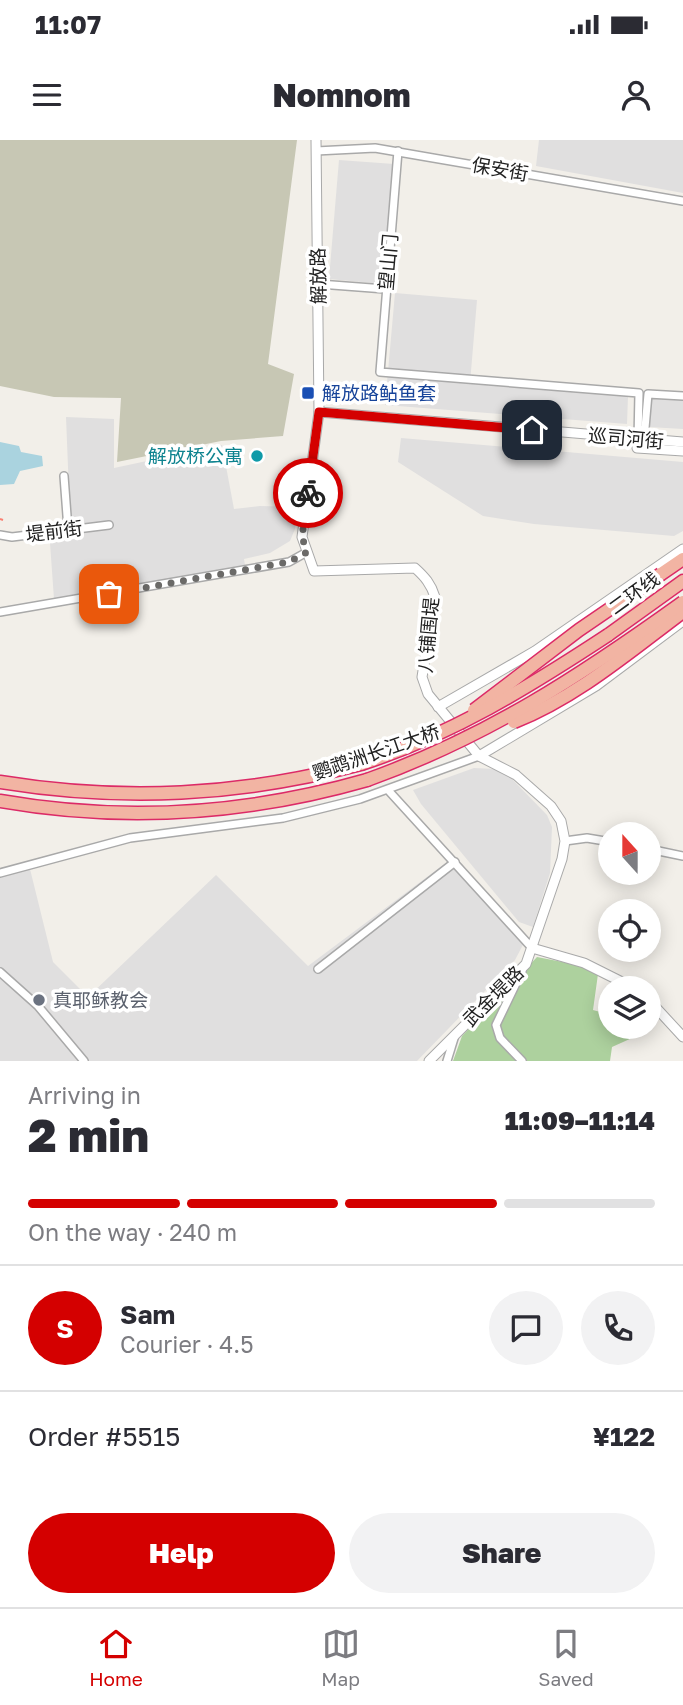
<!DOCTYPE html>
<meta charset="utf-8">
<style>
body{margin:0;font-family:"Golos Text","Noto Sans SC",sans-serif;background:#f2f2f3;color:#2b2b33;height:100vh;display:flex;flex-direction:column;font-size:26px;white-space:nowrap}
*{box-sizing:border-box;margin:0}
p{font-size:23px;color:#7c7c81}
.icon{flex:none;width:38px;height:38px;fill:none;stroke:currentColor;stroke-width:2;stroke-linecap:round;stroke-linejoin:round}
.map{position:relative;height:921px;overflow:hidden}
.details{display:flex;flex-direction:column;background:#fff;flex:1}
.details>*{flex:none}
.needle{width:46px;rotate:339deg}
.controls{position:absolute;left:598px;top:682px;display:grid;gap:14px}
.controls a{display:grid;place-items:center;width:63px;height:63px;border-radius:50%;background:#fff;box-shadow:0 4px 18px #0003;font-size:35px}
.pin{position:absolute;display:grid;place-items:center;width:60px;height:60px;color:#fff;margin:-30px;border-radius:14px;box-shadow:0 4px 10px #0006}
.courier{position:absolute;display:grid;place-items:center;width:70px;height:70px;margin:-35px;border:5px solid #d40000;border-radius:50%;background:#fff;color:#222;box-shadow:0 2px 9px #0007}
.overview em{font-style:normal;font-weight:800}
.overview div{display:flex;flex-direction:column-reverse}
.overview{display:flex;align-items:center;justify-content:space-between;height:119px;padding:0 28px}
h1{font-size:46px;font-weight:800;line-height:52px}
.bar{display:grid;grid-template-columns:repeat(4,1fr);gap:10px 7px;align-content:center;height:84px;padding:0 28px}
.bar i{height:9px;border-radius:5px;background:#e1e1e2}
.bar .on{background:#d40000}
.bar p{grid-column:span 4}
.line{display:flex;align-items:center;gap:18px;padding:0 28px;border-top:2px solid #e1e1e2}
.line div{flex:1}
.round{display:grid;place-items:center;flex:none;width:74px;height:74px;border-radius:37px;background:#f2f2f3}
.action{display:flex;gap:14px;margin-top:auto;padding:14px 28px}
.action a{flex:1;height:80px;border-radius:42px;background:#d40000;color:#fff;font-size:28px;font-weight:800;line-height:80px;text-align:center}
.action a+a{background:#f2f2f3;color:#2b2b33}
.status{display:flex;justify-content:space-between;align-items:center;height:49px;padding:0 35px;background:#fff;direction:ltr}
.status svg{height:19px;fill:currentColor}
header{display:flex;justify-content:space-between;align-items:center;height:91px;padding:0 28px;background:#fff;font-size:32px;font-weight:800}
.tab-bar{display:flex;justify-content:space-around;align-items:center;height:98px;border-top:2px solid #e1e1e2;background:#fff;font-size:19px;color:#7c7c81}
.tab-bar a{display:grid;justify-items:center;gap:4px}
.tab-bar .on{color:#d40000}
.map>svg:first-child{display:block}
.residential{fill:#e0dfdf}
.construction{fill:#c7c7b4}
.forest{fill:#add19e}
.water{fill:#aad3df}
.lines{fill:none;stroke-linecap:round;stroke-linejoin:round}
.minor-casing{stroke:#a9a9a9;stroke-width:10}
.tertiary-casing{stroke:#a9a9a9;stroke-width:11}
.trunk-casing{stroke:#dc2a67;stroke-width:15}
.path{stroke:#fa8072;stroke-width:2;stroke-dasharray:3.5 3.5;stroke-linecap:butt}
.minor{stroke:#fff;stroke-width:7}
.tertiary{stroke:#fff;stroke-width:9}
.trunk{stroke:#f2b4a3;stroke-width:12}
.trunk-bridge-casing{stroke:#dc2a67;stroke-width:15;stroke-linecap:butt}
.trunk-bridge{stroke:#f2b4a3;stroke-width:12}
.done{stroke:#6b6a68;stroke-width:7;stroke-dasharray:0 12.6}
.route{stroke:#d40000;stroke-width:9}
.transit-dot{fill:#1a4fb4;stroke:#fff;stroke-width:2.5}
.culture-dot{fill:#0f9aa8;stroke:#fff;stroke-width:2.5}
.worship-dot{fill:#6b7280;stroke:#fff;stroke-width:2.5}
.labels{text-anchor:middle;stroke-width:7;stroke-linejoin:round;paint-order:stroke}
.street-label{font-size:19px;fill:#222;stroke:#fff}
.transit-label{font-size:19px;fill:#164399;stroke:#fff;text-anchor:start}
.culture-label{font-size:19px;fill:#0d838f;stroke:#fff;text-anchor:end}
.worship-label{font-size:19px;fill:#5b616d;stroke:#fff;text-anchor:start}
</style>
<div class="status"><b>11:07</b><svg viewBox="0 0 49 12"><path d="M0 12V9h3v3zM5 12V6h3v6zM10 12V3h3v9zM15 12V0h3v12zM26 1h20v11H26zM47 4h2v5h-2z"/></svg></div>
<header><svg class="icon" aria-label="menu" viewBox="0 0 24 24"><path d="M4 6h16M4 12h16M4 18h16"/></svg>Nomnom<svg class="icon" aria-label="person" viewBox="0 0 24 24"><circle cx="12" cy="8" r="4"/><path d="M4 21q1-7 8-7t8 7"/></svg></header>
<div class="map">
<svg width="683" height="921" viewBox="0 0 683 921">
<rect width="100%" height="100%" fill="#f2efe9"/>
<g class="residential">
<path d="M539,0H683V53L536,26Z"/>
<path d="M339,20L394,24L383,144L329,139Z"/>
<path d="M395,153L477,160L470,243L628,256L627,284L385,265Z"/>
<path d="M652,256L683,258V289L649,287Z"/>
<path d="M66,277L114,279V328L222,305L234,369L260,366L297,367L295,389L290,401L270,413L244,419L245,425L54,459L50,403L70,377Z"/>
<path d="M401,298L683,322V391L674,396L534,384L483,376L398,322Z"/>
<path d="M474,628L496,629L511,638L547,675L552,687L550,733L533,787L519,782L421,664L413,650Z"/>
<path d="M455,716L526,799L515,820L417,921H0V733L29,725L53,822L88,857L216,735L308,826Z"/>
</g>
<path class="construction" d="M0,0H297L268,224L294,234L283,296L221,301L117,322L121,258L54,257L0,246Z"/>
<path class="forest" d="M537,817L583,826L598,834L593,870L611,875V887H623L632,898L612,907L610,921H453L462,896Z"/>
<path class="water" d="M0,302L19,306L21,312L42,316L43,326L20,331L14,344L0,345Z"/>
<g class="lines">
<defs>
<g id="minor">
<path d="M316,11L375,8L683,61"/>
<path d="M398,11L380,232L639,253L638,299"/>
<path d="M319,144L385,149"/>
<path d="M638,292L645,288L648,254L683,256"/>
<path d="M64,336L68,389"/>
<path d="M0,395L12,397L109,385"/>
<path d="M0,472L289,422L307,412"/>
<path d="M388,650L532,808"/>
<path d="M565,701L587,698L611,702"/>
<path d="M649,709L683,716"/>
<path d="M0,733L130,698L283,678L360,659L479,616"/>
<path d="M318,829L455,722"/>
<path d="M0,832L38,866L84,921"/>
<path d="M447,921L455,895"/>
<path d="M522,921L500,898L496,885L522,831"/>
</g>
<g id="tertiary">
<path d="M316,0L319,272L302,397L314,431L415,428C425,437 431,444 435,457L422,537L428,554L479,616L516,635L551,666L561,681L565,701L562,719L526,824L429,921"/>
<path d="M319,272L683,302"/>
<path d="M638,299L637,308L683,311"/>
<path d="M438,567L535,511L683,409"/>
<path d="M479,616L596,546L683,481"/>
<path d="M532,808L584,823L636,849"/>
<path d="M649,860L683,897"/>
</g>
<g id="trunk">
<path d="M661,434L683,419"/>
<path d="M608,495L683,441"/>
<path d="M0,642C123,662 240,656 361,624"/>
<path d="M0,661C125,683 245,675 367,640"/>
</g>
</defs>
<use href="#minor" class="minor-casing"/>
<use href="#tertiary" class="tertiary-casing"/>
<use href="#trunk" class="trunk-casing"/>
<path class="path" d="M0,379L3,380"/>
<use href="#minor" class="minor"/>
<use href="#tertiary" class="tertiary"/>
<use href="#trunk" class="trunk"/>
<defs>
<g id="trunk-bridge">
<path d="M474,570L579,490L661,434"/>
<path d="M514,582C575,558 628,513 680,474"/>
<path d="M361,624C451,595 529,547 608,495"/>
<path d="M367,640C487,597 580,536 683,462"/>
</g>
</defs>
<use href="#trunk-bridge" class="trunk-bridge-casing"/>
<use href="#trunk-bridge" class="trunk-bridge"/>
</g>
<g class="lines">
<path class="done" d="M109,454L289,422L307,412L302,397L308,353"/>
<path class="route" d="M308,353L319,272L532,290"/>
</g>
<rect class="transit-dot" x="301" y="246" width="14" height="14" rx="3.5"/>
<circle class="culture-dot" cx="257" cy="316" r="7"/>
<circle class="worship-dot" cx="39" cy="860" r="7"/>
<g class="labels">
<g class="street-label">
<text transform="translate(500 29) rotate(10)" y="7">保安街</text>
<text transform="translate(388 122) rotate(-85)" y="7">望山门</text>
<text transform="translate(318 136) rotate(-91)" y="7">解放路</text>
<text transform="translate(626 298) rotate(5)" y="7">巡司河街</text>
<text transform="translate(54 391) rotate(-7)" y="7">堤前街</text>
<text transform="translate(634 453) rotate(-36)" y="7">二环线</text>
<text transform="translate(428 495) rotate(-85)" y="7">八铺围堤</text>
<text transform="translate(376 612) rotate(-19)" y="7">鹦鹉洲长江大桥</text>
<text transform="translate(493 856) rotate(-45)" y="7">武金堤路</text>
</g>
<g class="transit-label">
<text x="322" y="260">解放路鲇鱼套</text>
</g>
<g class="culture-label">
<text x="243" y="323">解放桥公寓</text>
</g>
<g class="worship-label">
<text x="53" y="867">真耶稣教会</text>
</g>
</g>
</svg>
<div class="controls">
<a><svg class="needle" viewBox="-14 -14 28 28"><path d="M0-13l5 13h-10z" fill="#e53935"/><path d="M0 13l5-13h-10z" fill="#7c7c81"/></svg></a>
<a><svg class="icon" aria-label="locate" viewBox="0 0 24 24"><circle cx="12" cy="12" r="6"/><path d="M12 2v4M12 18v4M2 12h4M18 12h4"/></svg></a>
<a><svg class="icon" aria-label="layers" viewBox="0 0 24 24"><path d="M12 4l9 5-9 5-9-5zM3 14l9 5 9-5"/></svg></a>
</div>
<div class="pin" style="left:109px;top:454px;background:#ea580c"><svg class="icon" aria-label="bag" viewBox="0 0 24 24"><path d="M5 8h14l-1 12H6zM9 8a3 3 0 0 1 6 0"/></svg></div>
<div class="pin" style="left:532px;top:290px;background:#1f2937"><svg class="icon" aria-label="home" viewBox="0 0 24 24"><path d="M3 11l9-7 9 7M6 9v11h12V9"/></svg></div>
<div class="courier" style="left:308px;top:353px"><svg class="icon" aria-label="bike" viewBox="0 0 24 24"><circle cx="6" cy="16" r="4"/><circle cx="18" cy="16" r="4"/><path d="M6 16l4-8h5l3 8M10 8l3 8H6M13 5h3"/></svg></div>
</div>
<section class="details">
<div class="overview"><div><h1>2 min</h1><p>Arriving in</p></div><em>11:09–11:14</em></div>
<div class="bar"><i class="on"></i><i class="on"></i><i class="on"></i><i></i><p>On the way · 240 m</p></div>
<div class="line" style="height:126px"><b class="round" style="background:#d40000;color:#fff">S</b><div><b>Sam</b><p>Courier · 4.5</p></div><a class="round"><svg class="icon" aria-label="chat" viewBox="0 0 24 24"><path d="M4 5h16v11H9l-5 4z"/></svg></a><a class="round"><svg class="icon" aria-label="phone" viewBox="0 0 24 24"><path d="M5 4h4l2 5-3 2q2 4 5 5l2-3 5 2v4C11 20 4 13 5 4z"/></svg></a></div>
<div class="line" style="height:91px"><div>Order #5515</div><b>¥122</b></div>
<div class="action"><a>Help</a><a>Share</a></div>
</section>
<nav class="tab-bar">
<a class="on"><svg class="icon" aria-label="home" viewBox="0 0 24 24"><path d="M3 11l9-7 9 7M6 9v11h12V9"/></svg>Home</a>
<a><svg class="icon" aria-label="map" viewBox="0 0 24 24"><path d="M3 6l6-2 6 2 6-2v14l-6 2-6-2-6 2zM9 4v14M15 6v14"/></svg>Map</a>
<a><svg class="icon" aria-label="saved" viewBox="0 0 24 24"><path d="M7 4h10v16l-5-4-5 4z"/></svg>Saved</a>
</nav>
